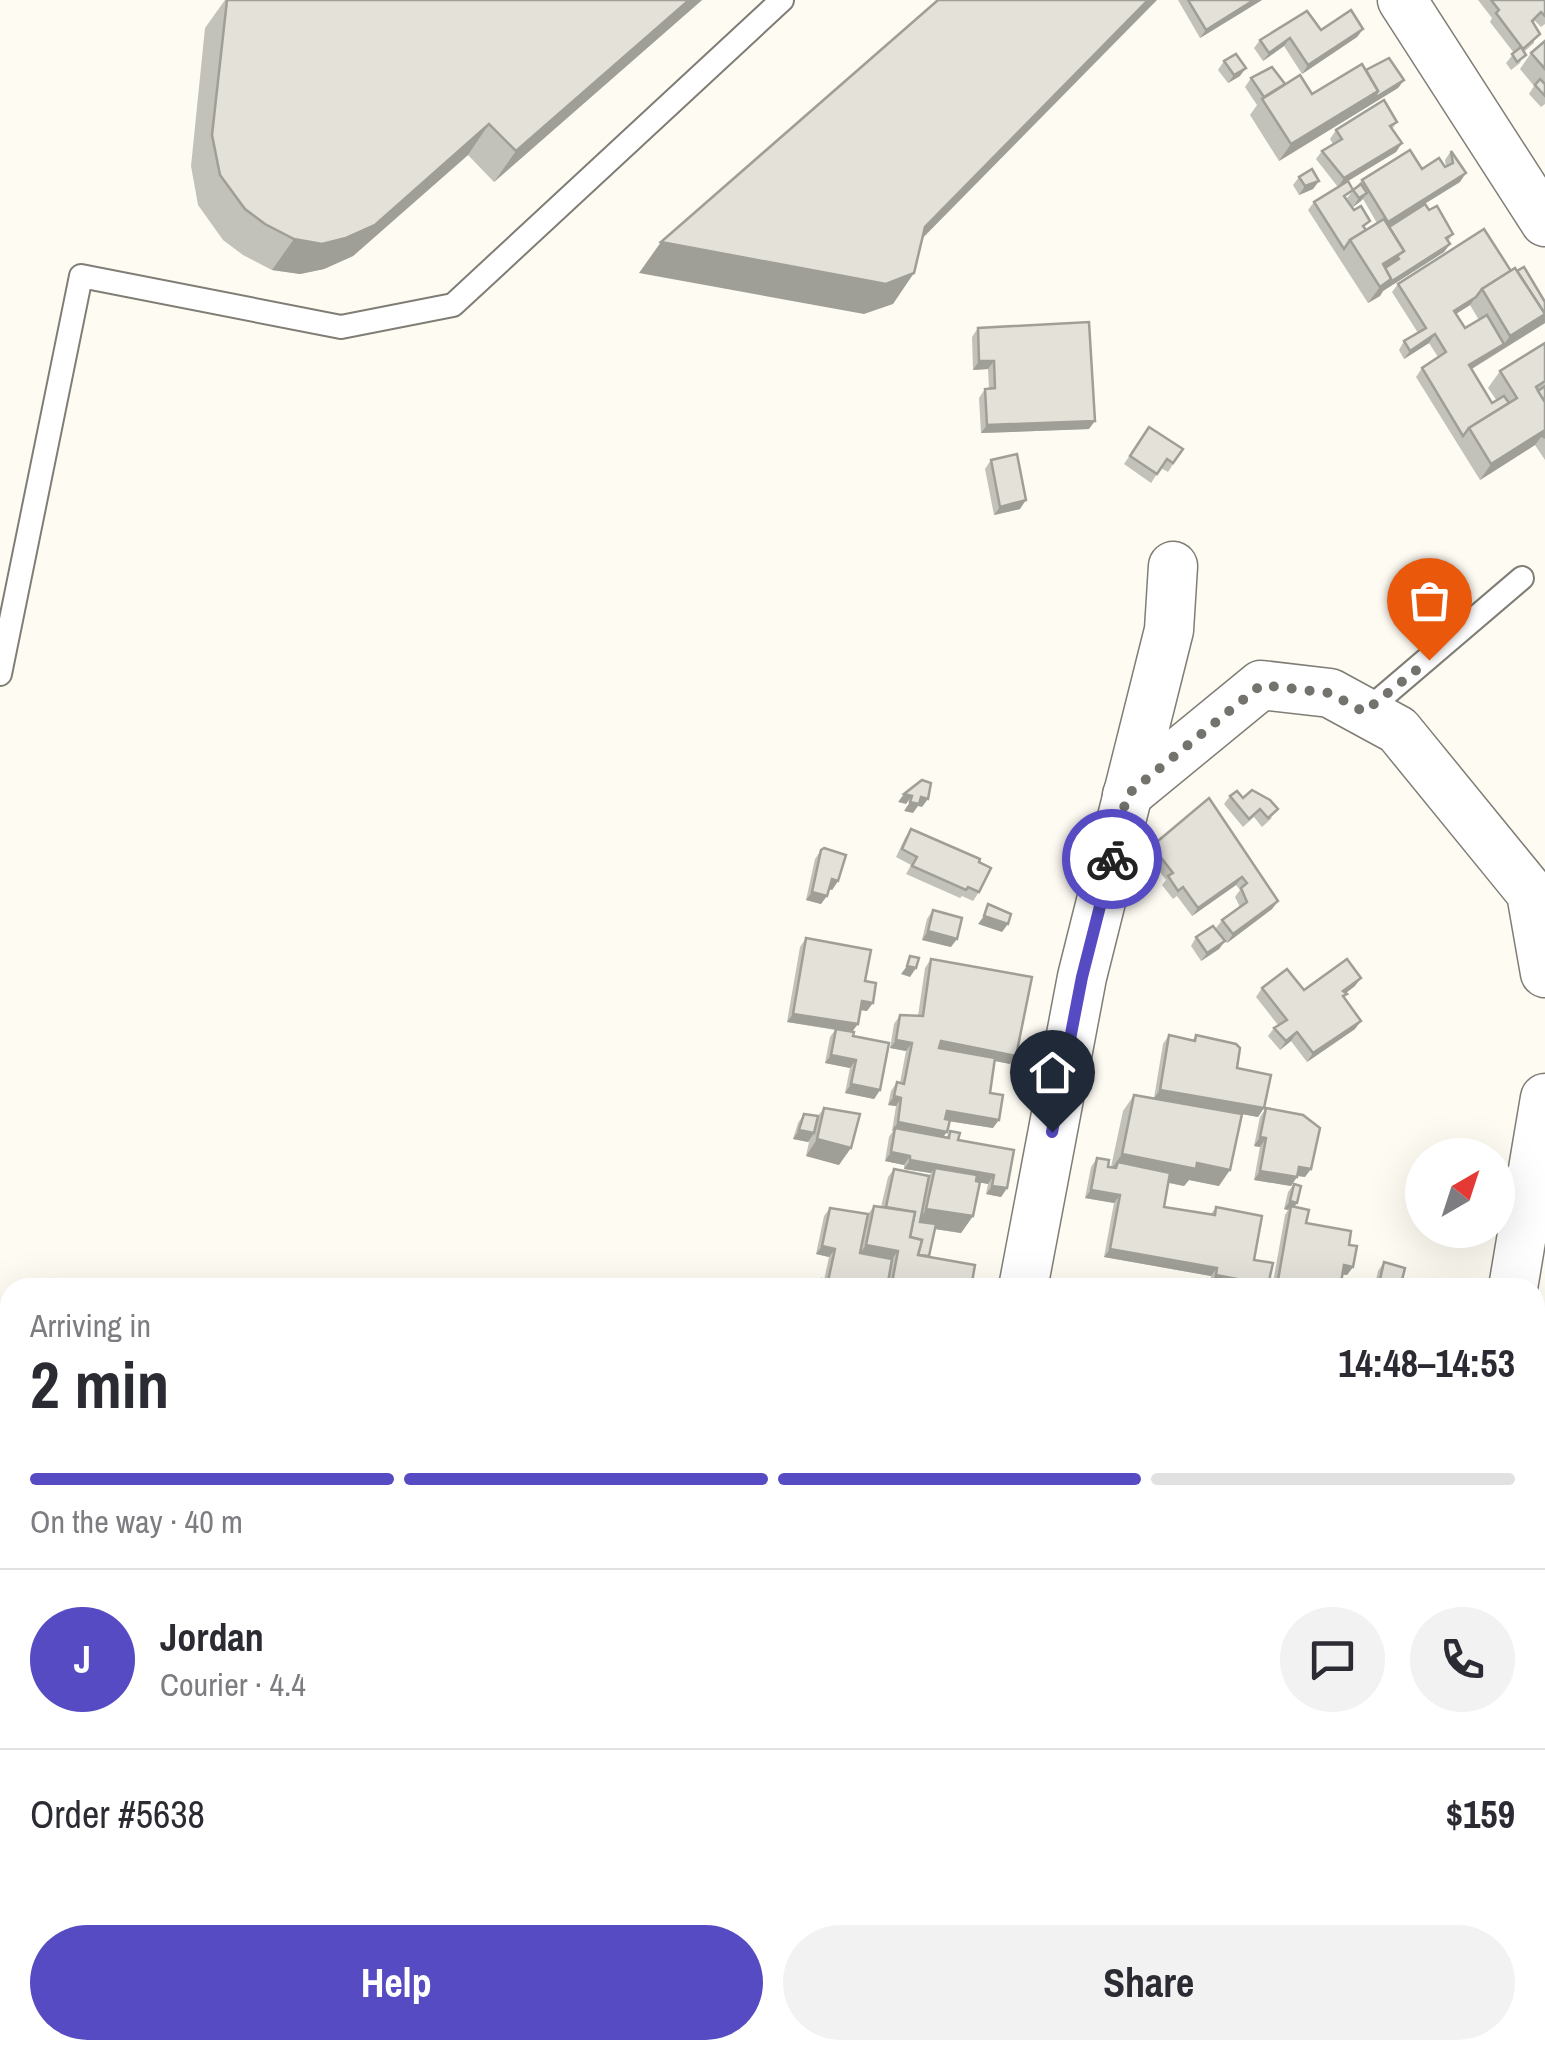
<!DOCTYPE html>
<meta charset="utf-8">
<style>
body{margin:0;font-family:"Archivo Narrow",sans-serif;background:#f2f2f3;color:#2b2b33;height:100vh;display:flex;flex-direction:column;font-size:38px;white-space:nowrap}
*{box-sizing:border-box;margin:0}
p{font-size:32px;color:#7c7c81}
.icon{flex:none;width:55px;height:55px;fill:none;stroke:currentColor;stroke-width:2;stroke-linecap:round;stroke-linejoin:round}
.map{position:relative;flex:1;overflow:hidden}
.side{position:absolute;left:0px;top:1278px;width:1545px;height:782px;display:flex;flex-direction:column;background:#fff;border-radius:30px 30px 0 0;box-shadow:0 10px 40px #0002}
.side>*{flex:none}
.needle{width:65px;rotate:39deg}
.controls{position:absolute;left:1405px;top:1138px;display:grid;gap:20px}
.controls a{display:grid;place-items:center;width:110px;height:110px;border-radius:50%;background:#fff;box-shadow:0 10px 40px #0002;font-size:50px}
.pin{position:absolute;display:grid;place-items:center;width:85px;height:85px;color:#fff;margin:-102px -42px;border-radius:50% 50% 50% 0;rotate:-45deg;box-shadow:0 0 10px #0007}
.pin .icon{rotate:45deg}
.courier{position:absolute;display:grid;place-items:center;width:100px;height:100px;margin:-50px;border:8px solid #564bc3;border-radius:50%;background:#fff;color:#222;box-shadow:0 2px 12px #0007}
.overview em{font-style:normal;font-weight:800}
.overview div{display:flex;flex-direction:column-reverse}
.overview{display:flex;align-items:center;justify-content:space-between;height:170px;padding:0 30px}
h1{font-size:65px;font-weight:800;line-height:75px}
.bar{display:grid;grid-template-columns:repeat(4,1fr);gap:15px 10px;align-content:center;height:120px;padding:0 30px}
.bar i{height:12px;border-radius:8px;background:#e1e1e2}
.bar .current{background:#564bc3}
.bar p{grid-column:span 4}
.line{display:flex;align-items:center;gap:25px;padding:0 30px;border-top:2px solid #e1e1e2}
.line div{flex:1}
.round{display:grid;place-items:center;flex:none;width:105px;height:105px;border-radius:52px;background:#f2f2f3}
.cta{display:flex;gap:20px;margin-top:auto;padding:20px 30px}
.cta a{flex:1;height:115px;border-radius:60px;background:#564bc3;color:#fff;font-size:40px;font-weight:800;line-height:115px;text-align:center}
.cta a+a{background:#f2f2f3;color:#2b2b33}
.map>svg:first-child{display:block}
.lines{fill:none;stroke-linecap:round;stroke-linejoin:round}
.lane-casing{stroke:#7f7d75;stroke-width:26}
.street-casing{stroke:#7f7d75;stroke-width:51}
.lane{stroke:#fff;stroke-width:22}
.street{stroke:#fff;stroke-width:48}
.wall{fill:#c3c2ba;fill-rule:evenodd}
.shaded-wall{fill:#9f9e97}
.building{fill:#e3e1d8;stroke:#9f9e97;stroke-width:2.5}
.done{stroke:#74726d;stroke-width:10;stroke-dasharray:0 18}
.route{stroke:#564bc3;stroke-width:12}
</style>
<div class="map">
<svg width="1545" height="2058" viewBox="0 0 1545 2058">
<rect width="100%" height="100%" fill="#fdfbf2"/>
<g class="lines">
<defs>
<g id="lane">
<path d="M0,674L81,276L341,327L453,305L782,0"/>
<path d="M1365,712L1522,578"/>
<path d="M882,2058L884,2050"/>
</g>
<g id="street">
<path d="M1402,0L1545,222"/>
<path d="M1127,795L1261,685L1330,693L1398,730L1531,893L1545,973"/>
<path d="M1023,1288L1082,977L1169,630L1173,566"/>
<path d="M1513,1288L1545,1098"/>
<path d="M1535,1914L1545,1916"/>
<path d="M1358,2058L1360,2050"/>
</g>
</defs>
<use href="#lane" class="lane-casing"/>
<use href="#street" class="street-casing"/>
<use href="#lane" class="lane"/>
<use href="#street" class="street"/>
</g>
<g class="wall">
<path d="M225,0H702L494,182L468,155L353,256L324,269L300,274L272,270L243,255L223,240L198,205L191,166L205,28Z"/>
<path d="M1178,0H1262L1200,38Z"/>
<path d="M1478,0H1545V24L1541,27L1535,21L1533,23L1534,43L1524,52L1520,63L1511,70L1506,63L1514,53L1490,22L1492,18Z"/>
<path d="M1363,29L1357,37L1302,74L1284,46L1263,61L1254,48L1260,40L1321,30Z"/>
<path d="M1545,41V104L1541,107L1529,94L1534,86L1520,69L1531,53Z"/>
<path d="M1224,61L1240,76L1228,83L1218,70Z"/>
<path d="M1366,70L1404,80L1398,88L1279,161L1250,115L1257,105L1245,87L1251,78L1285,84L1312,94Z"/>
<path d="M1397,122L1392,129L1402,143L1396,152L1338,187L1316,159L1322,151L1333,144L1330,139L1336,130Z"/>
<path d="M1451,151L1460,182L1389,226V227L1429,210L1453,234L1448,241L1450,244L1444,252L1383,291L1380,296L1368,303L1308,210L1314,202L1346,199L1366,230L1377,223L1363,199L1353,207L1347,198L1362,180L1446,167L1445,160Z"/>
<path d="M1299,177L1319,181L1313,189L1299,195L1293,185Z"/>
<path d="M1484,229L1545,323L1472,369L1492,403L1497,401L1488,388L1500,371L1545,343V460L1535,445L1480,480L1416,377L1422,368L1438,357L1429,343L1404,359L1399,350L1404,341L1418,333L1392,292L1398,284ZM1470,305L1479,320L1465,328L1456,314Z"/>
<path d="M978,328L1089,429L981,433L979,398L985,389H989L988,369L973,370L972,337Z"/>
<path d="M1149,427L1183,449L1168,472L1161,468L1151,483L1124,464Z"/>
<path d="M991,460L1020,509L994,515L985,469Z"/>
<path d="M1230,796L1243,798L1272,818L1262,827L1254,817L1243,827L1224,804Z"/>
<path d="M1209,798L1278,901L1272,909L1227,943L1216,928L1222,920L1240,907L1235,897L1240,890L1236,885L1192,916L1177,896L1173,899L1162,885L1166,880L1146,854L1152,846Z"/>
<path d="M911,829L979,862V892L973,901L962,896L960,898L906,874L911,865L896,857L905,838Z"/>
<path d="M821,850L838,881L832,890L829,889L821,904L806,900L815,859Z"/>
<path d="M933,910L951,947L922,940L927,919Z"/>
<path d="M1196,937L1225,941L1219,949L1201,961L1191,946Z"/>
<path d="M806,938L865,981L867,1011L860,1010L852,1032L853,1036L880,1090L874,1099L845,1093L850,1068L825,1063L830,1037L835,1030L787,1022L800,947Z"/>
<path d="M931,959L1010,1064L995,1061L990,1093L993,1128L950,1121L943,1137L946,1138L950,1131L1007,1188L1001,1197L986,1194L988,1184L980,1182L973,1216L961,1233L935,1229L929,1256L971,1288H816L822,1279L824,1280L829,1257L816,1254L824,1216L830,1208L868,1214L874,1206L881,1207L888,1177L894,1169L929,1176L931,1173L904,1169V1165L885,1161L889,1137L893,1131H892L896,1106L888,1105L891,1091L897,1082L900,1083L906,1051L890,1048L894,1024L900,1015L918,1016L925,968Z"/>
<path d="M1355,986L1346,993L1344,998L1355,1029L1307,1062L1291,1041L1280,1050L1268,1036L1274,1028L1278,1025L1256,997L1262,988L1304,990Z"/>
<path d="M1169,1035L1192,1041L1196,1035L1237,1068L1264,1108L1258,1117L1154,1098L1163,1044Z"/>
<path d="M1134,1095L1219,1186L1189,1180L1184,1186L1169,1183L1164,1207L1211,1214L1216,1207L1254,1260L1267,1288H1211L1213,1284L1210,1283L1211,1276L1104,1257L1114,1203L1085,1198L1091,1167L1097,1158L1111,1167L1123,1111Z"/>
<path d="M824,1108L839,1165L806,1156L809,1142L793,1139L798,1123L804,1114L818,1116Z"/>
<path d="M1266,1108L1305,1177L1297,1176L1291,1186L1254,1180L1260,1147L1254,1146L1260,1117Z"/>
<path d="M1294,1184L1297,1203L1294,1207L1306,1223L1349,1245L1353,1267L1347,1275L1342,1274L1340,1288H1272L1285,1215L1288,1210L1284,1209L1288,1192Z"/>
<path d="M1384,1262L1400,1288H1374L1378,1271Z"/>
<path d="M1545,1471V1518L1535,1516L1543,1474Z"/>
</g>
<g class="shaded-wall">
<path d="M689,0H702L494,182L516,151Z"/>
<path d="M1148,0H1157L903,258L925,227Z"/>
<path d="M1254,0H1262L1200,38L1206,30Z"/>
<path d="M1363,29L1357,37L1302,74L1308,65Z"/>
<path d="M1290,38L1284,46L1263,61L1269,53Z"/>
<path d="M1246,68L1240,76L1228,83L1234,75Z"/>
<path d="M1404,80L1398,88L1279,161L1291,144L1378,91Z"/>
<path d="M489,124L468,155L353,256L324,269L300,274L272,270L294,239Z"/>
<path d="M1402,143L1396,152L1338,187L1344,178Z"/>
<path d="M1466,173L1460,182L1382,230L1388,222Z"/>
<path d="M1319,181L1313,189L1299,195L1305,186Z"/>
<path d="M1367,193L1361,201L1353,207L1359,198Z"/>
<path d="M661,242L914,273L893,304L864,314L639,273Z"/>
<path d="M1450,244L1444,252L1383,291L1380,296L1368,303L1380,287Z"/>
<path d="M1404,251L1393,268L1377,272L1383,264Z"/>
<path d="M1476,297L1470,305L1448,319L1454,311Z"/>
<path d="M1545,314V323L1463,374L1469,365L1504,344L1510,336Z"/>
<path d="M1435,334L1429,343L1404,359L1410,351Z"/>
<path d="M979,361H994L988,369L973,370Z"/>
<path d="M1095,421L1089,429L981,433L987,425Z"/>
<path d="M1545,430V439L1541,437L1535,445L1480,480L1491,464Z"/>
<path d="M1026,500L1020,509L994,515L1000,507Z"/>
<path d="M904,794L912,796L906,804L898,802Z"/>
<path d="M921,797L928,799L922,807L918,806L913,813L904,811L910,802Z"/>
<path d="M1242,877L1236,885L1192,916L1198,908Z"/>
<path d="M832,879L838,881L832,890L826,888Z"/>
<path d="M812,892L827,896L821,904L806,900Z"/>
<path d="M1278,901L1272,909L1227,943L1233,934Z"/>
<path d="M984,916L1008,924L1002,932L978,924Z"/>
<path d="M928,931L957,939L951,947L922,940Z"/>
<path d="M1225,941L1219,949L1201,961L1207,953Z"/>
<path d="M907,966L916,968L910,977L901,974Z"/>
<path d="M1361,978L1355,986L1338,999L1343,991Z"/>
<path d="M862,1001L873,1003L867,1011L856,1009Z"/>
<path d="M793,1014L858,1024L852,1032L787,1022Z"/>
<path d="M1361,1021L1355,1029L1307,1062L1313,1053Z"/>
<path d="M1297,1032L1291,1041L1280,1050L1286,1041Z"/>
<path d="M896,1040L912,1043L906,1051L890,1048Z"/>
<path d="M941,1041L1016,1056L1010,1064L935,1049Z"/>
<path d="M831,1055L856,1060L850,1068L825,1063Z"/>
<path d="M851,1084L880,1090L874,1099L845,1093Z"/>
<path d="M1160,1090L1264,1108L1258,1117L1154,1098Z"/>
<path d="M894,1096L901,1098L896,1106L888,1105Z"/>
<path d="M947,1111L999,1120L993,1128L941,1120Z"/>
<path d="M898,1122L947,1132L941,1140L895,1128L892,1131Z"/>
<path d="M799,1130L814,1133L808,1142L793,1139Z"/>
<path d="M1260,1137L1266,1138L1260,1147L1254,1146Z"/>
<path d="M817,1139L851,1148L839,1165L806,1156Z"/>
<path d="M891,1152L910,1156L904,1165L885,1161Z"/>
<path d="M1122,1154L1197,1163L1230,1170L1219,1186L1189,1180L1184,1186L1114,1171L1118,1162L1112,1171H1110Z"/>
<path d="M910,1160L994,1175L988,1184L934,1174L935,1168L931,1173L904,1169Z"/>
<path d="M1299,1167L1311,1169L1305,1177L1294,1175Z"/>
<path d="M1260,1171L1297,1177L1291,1186L1254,1180Z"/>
<path d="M992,1186L1007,1188L1001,1197L986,1194Z"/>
<path d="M1091,1190L1120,1195L1114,1203L1085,1198Z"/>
<path d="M1290,1201L1297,1203L1291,1211V1206L1288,1210L1284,1209Z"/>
<path d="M926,1209L973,1216L961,1233L915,1226Z"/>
<path d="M866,1245L898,1251L886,1267L854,1261Z"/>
<path d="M822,1246L835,1249L829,1257L816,1254Z"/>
<path d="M1110,1249L1217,1268L1211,1276L1104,1257Z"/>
<path d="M1344,1265L1353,1267L1347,1275L1338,1274Z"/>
<path d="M1216,1275L1268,1285L1267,1288H1231L1217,1279L1213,1284L1210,1283Z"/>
<path d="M1278,1280L1314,1288H1272Z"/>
<path d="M1545,1502V1518L1535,1516Z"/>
<path d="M1535,1852L1545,1854V1864L1535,1862Z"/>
<path d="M1535,2039L1545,2041V2050L1535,2049Z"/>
</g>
<g class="building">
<path d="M227,0H689L516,151L489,124L375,225L346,238L322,244L294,239L265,224L245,209L220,175L212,135Z"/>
<path d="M938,0H1148L925,227L914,273L886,284L661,242Z"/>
<path d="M1188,0H1254L1206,30Z"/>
<path d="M1491,0H1545V16L1541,12L1532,21L1540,34L1523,49L1496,13L1499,10Z"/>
<path d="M1351,10L1363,29L1308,65L1290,38L1269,53L1260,40L1307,11L1321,30Z"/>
<path d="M1545,41V69L1531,53Z"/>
<path d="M1521,47L1526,55L1517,62L1512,54Z"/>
<path d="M1236,54L1246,68L1234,75L1224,61Z"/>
<path d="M1389,58L1404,80L1373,99L1378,91L1366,70Z"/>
<path d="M1362,64L1378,91L1291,144L1262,99L1300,75L1312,94Z"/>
<path d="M1272,67L1285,84L1264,97L1251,78Z"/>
<path d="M1540,79L1545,84V96L1535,85Z"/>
<path d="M1384,100L1397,122L1390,126L1402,143L1344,178L1322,151L1342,139L1336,130Z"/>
<path d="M1410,150L1422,169L1439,158L1445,167L1453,163L1451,151L1466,173L1388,222L1362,180Z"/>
<path d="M1312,169L1319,181L1305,186L1299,177Z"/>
<path d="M1348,181L1353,190L1344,196L1354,210L1361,206L1370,221L1363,226L1366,230L1350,240L1344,249L1314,202Z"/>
<path d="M1361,184L1367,193L1359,198L1353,190Z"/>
<path d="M1425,204L1429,210L1437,206L1453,234L1446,238L1450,244L1389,283L1391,279L1385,268L1399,259L1397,256L1404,251L1389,227Z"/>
<path d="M1384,219L1404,251L1383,264L1391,279L1380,287L1350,240Z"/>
<path d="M1484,229L1511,271L1482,289L1476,297L1454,311L1465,328L1487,315L1504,344L1469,365L1492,403L1504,396L1509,403L1469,428L1463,436L1422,368L1446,352L1435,334L1410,351L1404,341L1426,328L1398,284Z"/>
<path d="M1524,267L1545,302V318L1539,322L1545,314L1517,271Z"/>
<path d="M1515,268L1545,314L1510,336L1482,289Z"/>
<path d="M1089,322L1095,421L987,425L985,389L995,388L994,361H979L978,328Z"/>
<path d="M1545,343V381L1536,387L1545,402V430L1491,464L1469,428L1517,398L1500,371Z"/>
<path d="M1545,386V402L1538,391Z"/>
<path d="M1149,427L1183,449L1173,463L1167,459L1157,474L1130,456Z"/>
<path d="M1017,454L1026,500L1000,507L991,460Z"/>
<path d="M922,780L931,783L928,799L921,797L919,804L910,802L912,796L904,794Z"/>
<path d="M1252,790L1270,800L1278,809L1268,818L1260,809L1249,819L1230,796L1237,791L1243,798Z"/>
<path d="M1209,798L1278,901L1233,934L1222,920L1247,902L1241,888L1247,883L1242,877L1198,908L1183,887L1178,891L1168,876L1173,873L1152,846Z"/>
<path d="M911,829L980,859L979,862L991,868L979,892L968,887L966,890L912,866L917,857L902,849Z"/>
<path d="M824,848L846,855L838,881L832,879L827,896L812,892L821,850Z"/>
<path d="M988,904L1011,914L1008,924L984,916Z"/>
<path d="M933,910L962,918L957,939L928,931Z"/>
<path d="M1213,926L1225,941L1207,953L1196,937Z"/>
<path d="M806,938L871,950L865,981L876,983L873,1003L862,1001L858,1024L793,1014Z"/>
<path d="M910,956L919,958L916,968L907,966Z"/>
<path d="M931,959L1032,977L1016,1056L941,1041L939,1048L995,1058L990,1093L1003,1095L999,1120L947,1111L945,1119L950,1120L947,1132L898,1122L901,1098L894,1096L897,1082L904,1084L912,1043L896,1040L900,1015L923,1016Z"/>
<path d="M1347,959L1361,978L1343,991L1347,994L1343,996L1361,1021L1313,1053L1297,1032L1286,1041L1274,1028L1287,1020L1262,988L1287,969L1304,990Z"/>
<path d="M836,1029L854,1032L853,1036L889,1043L880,1090L851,1084L856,1060L831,1055Z"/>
<path d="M1169,1035L1195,1041L1196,1035L1236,1044L1240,1048L1237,1068L1271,1075L1264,1108L1160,1090Z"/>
<path d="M1134,1095L1242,1114L1230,1170L1197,1163L1196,1169L1122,1154Z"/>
<path d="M824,1108L860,1114L851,1148L817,1139Z"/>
<path d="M1266,1108L1303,1115L1320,1128L1311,1169L1299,1167L1297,1177L1260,1171L1266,1138L1260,1137Z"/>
<path d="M804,1114L818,1116L814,1133L799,1130Z"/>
<path d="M895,1128L949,1138L950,1131L960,1133L958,1140L1014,1150L1007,1188L992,1186L994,1175L910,1160V1156L891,1152Z"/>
<path d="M1097,1158L1109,1160L1108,1167L1116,1168L1118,1162L1170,1173L1164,1207L1215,1215L1216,1207L1262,1216L1254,1260L1273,1263L1268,1285L1216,1275L1217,1268L1110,1249L1120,1195L1091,1190Z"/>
<path d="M935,1168L977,1175L976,1181L980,1182L973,1216L926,1209Z"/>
<path d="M894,1169L929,1176L920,1222L936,1224L929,1256L918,1255L922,1240L910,1237L915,1212L886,1207Z"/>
<path d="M1294,1184L1301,1186L1297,1203L1290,1201Z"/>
<path d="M874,1206L915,1212L910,1237L922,1240L918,1255L975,1265L971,1288H891L898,1251L866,1245Z"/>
<path d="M1291,1206L1309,1210L1306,1223L1351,1231L1349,1245L1357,1246L1353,1267L1344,1265L1340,1288H1314L1278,1280Z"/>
<path d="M830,1208L868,1214L860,1253L892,1259L887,1288H820L822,1279L828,1281L835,1249L822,1246Z"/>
<path d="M1384,1262L1405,1268L1400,1288H1378Z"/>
<path d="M1217,1279L1257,1288H1214Z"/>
<path d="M1535,1778L1545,1780V1854L1535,1852Z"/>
<path d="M1535,1967L1545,1969V2041L1535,2039Z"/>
<path d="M1430,2050H1533L1531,2058H1429Z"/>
</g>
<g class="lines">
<path class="done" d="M1112,859L1127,795L1261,685L1330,693L1364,712L1429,660"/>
<path class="route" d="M1052,1132L1082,977L1112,859"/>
</g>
</svg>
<div class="controls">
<a><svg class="needle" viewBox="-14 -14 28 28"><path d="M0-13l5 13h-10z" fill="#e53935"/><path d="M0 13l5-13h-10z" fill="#7c7c81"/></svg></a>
</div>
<div class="pin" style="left:1429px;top:660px;background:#ea580c"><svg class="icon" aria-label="bag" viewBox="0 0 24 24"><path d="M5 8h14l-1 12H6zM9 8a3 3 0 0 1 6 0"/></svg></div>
<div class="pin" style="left:1052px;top:1132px;background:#1f2937"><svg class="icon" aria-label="home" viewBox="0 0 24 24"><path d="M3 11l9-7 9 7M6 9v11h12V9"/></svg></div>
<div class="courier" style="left:1112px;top:859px"><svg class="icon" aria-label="bike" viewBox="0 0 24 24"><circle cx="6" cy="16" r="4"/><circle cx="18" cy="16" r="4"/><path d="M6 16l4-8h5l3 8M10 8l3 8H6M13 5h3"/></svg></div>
<section class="side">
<div class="overview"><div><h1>2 min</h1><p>Arriving in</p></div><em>14:48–14:53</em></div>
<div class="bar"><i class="current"></i><i class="current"></i><i class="current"></i><i></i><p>On the way · 40 m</p></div>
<div class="line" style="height:180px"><b class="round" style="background:#564bc3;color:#fff">J</b><div><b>Jordan</b><p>Courier · 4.4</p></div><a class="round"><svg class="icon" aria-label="chat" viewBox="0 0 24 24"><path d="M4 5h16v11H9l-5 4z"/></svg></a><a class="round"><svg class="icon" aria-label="phone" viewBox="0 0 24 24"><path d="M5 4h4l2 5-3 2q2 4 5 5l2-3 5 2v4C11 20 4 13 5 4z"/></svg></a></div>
<div class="line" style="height:130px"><div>Order #5638</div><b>$159</b></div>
<div class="cta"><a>Help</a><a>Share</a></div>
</section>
</div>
